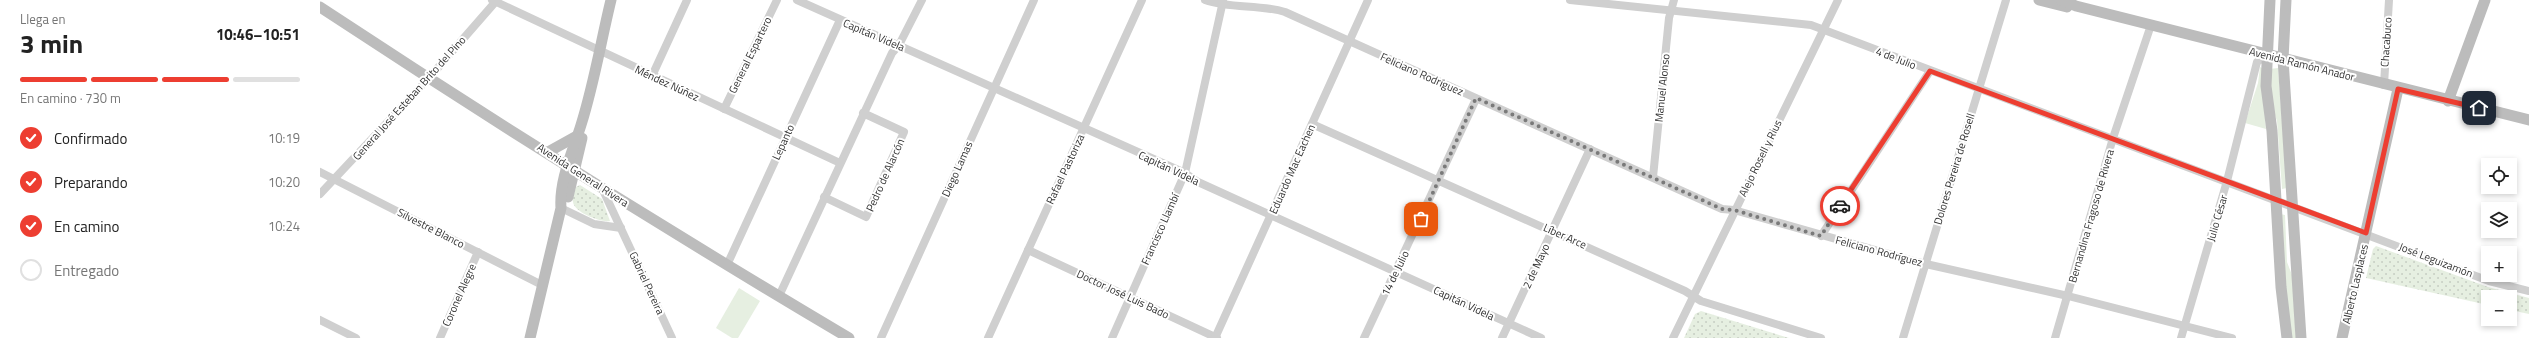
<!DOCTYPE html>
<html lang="es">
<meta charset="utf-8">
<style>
body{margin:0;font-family:"Titillium Web",sans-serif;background:#f6f6f6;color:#222;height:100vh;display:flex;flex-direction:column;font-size:15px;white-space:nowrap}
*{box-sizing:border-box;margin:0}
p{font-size:13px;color:#767676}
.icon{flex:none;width:22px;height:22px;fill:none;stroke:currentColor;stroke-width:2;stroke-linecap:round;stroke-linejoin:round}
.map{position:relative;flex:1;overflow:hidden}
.sheet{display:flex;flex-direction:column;background:#fff;width:320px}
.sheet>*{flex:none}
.buttons{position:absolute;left:2161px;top:158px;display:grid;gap:8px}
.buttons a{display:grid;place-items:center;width:36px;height:36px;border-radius:0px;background:#fff;box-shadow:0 2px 6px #0003;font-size:20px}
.pin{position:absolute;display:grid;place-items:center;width:34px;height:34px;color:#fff;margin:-17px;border-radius:8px;box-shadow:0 2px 6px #0006}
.courier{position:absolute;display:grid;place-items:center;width:40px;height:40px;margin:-20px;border:3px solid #ed3e31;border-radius:50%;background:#fff;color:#222;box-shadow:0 1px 5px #0007}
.head em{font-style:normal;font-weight:700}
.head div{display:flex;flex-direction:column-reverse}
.head{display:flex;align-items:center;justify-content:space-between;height:68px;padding:0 20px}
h1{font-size:26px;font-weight:700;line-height:30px}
.bar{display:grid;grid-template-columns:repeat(4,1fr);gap:6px 4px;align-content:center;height:48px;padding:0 20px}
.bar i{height:5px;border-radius:3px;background:#e0e0e0}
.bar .active{background:#ed3e31}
.bar p{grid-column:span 4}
ol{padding:0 20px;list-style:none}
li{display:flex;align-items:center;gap:12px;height:44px}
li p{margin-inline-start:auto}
li .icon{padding:4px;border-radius:50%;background:#ed3e31;color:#fff;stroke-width:4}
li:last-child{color:#767676}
li i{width:22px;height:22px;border:2px solid #e0e0e0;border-radius:50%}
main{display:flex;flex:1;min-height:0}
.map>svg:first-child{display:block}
.grass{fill:#e6efe1}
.park{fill:url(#park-dots)}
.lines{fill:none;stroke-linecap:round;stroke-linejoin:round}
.street{stroke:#cfcfcf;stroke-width:8}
.secondary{stroke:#bcbcbc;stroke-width:11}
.done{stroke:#7a7a7a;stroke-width:4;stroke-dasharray:0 7.2}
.route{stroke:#ed3e31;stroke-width:5}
.labels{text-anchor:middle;stroke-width:4;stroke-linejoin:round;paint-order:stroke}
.street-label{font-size:11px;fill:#323232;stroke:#fff}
</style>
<main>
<section class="sheet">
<div class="head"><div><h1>3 min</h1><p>Llega en</p></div><em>10:46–10:51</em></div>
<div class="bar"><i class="active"></i><i class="active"></i><i class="active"></i><i></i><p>En camino · 730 m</p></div>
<ol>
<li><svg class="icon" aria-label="check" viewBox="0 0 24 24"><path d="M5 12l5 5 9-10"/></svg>Confirmado<p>10:19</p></li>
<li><svg class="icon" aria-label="check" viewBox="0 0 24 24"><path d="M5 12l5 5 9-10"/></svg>Preparando<p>10:20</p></li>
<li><svg class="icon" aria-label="check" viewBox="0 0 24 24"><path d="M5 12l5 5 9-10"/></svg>En camino<p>10:24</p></li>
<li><i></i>Entregado</li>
</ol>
</section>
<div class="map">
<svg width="2209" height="338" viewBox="0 0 2209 338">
<defs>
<pattern id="park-dots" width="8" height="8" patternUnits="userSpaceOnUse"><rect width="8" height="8" fill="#e6efe1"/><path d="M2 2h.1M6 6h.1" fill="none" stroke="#c6cdc2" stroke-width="1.8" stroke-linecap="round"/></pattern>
</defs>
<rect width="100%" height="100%" fill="#fff"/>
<g class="grass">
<path d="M1940,67L1942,68L1946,129L1925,123L1938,83Z"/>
<path d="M1958,68L1967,188L1962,189L1957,121L1952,106L1949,69Z"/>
<path d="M1960,214L1965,215L1967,262L1972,275L1976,338H1970Z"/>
<path d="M419,288L440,301L418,338H412L396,328Z"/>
</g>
<g class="park">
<path d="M260,185L282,199L290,221C281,223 254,212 253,202C252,198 255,191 256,187Z"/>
<path d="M2056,246L2168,287L2209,298V314L2190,310V297H2168V305L2046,278L2053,249Z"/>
<path d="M1381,311L1469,338H1364L1375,314Z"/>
</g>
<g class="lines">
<g class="street">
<path d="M172,0L520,163"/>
<path d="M477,0L865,173L878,182L1221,338"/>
<path d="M885,0C911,9 939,4 965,12L1402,209L1414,210L1597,262L1748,296L1912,338"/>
<path d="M1250,0L1491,25L2169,281L2209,291"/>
<path d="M332,76L367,0"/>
<path d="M2064,85L2069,0"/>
<path d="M404,109L457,0"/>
<path d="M992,124L1365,291L1381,301L1501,338"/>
<path d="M0,172L222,285"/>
<path d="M1333,177L1349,18L1354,0"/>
<path d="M282,188L352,338"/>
<path d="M0,194L109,78L177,0"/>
<path d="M504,197L546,217L584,132L543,113"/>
<path d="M241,208L274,224L301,228"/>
<path d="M1501,236L1610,71"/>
<path d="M708,250L897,338"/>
<path d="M407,265L520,20"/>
<path d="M459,296L572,53L579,45L602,0"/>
<path d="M0,320L36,338"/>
<path d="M120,338L158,252"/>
<path d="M561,338L714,0"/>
<path d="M668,338L822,0"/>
<path d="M792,338L865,173L903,1"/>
<path d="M895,338L1048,0"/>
<path d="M1044,338L1156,99"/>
<path d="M1182,338L1270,149"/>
<path d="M1353,338L1518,0"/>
<path d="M1583,338L1686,0"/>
<path d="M1735,338L1793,138L1831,25"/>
<path d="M1861,338L1907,181L1937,62L1946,55"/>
</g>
<g class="secondary">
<path d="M1719,0L1747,7"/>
<path d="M1741,0L1756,6L2209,120"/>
<path d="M1950,0L1946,86L1952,131L1961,287L1967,338"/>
<path d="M1966,0L1963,59L1981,338"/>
<path d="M0,7C173,121 350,232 529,338"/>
<path d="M2128,101L2165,0"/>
<path d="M228,152L255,137"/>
<path d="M248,197L262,138"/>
<path d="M210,338L241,208C239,180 253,151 261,125C274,84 281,41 291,0"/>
<path d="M2022,338L2078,89"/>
</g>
</g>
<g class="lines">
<path class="done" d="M1101,219L1156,98L1402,209L1414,210L1501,236L1520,206"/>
<path class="route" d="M1520,206L1610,71L2046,233L2078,89L2159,108"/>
</g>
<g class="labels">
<g class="street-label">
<text transform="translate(554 35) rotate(23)" y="4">Capitán Videla</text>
<text transform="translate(2066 42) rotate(-86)" y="4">Chacabuco</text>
<text transform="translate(430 55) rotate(-64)" y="4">General Espartero</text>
<text transform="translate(1576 58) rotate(21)" y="4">4 de Julio</text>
<text transform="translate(1982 64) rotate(14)" y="4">Avenida Ramón Anador</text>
<text transform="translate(1102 74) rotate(24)" y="4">Feliciano Rodríguez</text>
<text transform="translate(347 83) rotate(25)" y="4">Méndez Núñez</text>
<text transform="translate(1342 88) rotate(-84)" y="4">Manuel Alonso</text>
<text transform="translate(89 98) rotate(-48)" y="4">General José Esteban Brito del Pino</text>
<text transform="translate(463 142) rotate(-65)" y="4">Lepanto</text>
<text transform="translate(1440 158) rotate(-64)" y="4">Alejo Rosell y Rius</text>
<text transform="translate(849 168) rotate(25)" y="4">Capitán Videla</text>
<text transform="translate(637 169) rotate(-66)" y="4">Diego Lamas</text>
<text transform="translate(745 169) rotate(-65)" y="4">Rafael Pastoriza</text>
<text transform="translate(972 169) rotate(-66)" y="4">Eduardo Mac Eachen</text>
<text transform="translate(1634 169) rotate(-73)" y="4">Dolores Pereira de Rosell</text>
<text transform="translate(263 175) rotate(33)" y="4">Avenida General Rivera</text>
<text transform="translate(565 175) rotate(-66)" y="4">Pedro de Alarcón</text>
<text transform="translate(1771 216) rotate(-74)" y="4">Bernandina Fragoso de Rivera</text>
<text transform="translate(1897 218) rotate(-74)" y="4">Julio César</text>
<text transform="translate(111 228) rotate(27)" y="4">Silvestre Blanco</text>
<text transform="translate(840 229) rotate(-66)" y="4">Francisco Llambí</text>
<text transform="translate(1245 236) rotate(24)" y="4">Líber Arce</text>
<text transform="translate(1559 251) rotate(15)" y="4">Feliciano Rodríguez</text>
<text transform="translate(2116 260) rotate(21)" y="4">José Leguizamón</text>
<text transform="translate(1216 266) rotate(-65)" y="4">2 de Mayo</text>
<text transform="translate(1075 273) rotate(-64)" y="4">14 de Julio</text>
<text transform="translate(327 283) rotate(65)" y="4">Gabriel Pereira</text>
<text transform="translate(2035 284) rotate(-77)" y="4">Alberto Lasplaces</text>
<text transform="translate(803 294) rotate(25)" y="4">Doctor José Luis Bado</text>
<text transform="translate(139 295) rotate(-66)" y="4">Coronel Alegre</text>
<text transform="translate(1144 303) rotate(25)" y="4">Capitán Videla</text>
</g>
</g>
</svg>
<div class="buttons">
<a><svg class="icon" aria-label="locate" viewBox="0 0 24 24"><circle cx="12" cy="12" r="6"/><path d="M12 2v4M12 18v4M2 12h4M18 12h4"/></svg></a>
<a><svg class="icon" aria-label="layers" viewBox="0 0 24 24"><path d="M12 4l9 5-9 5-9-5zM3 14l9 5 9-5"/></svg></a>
<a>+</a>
<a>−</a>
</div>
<div class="pin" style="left:1101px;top:219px;background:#ea580c"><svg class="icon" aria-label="bag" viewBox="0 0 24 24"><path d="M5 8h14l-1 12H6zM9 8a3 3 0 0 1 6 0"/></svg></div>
<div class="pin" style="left:2159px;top:108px;background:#1f2937"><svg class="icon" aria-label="home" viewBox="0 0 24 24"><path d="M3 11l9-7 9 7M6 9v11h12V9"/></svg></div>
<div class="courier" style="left:1520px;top:206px"><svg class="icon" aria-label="car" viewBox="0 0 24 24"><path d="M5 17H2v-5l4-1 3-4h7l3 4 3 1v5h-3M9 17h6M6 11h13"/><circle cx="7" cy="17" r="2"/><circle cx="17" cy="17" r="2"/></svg></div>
</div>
</main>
